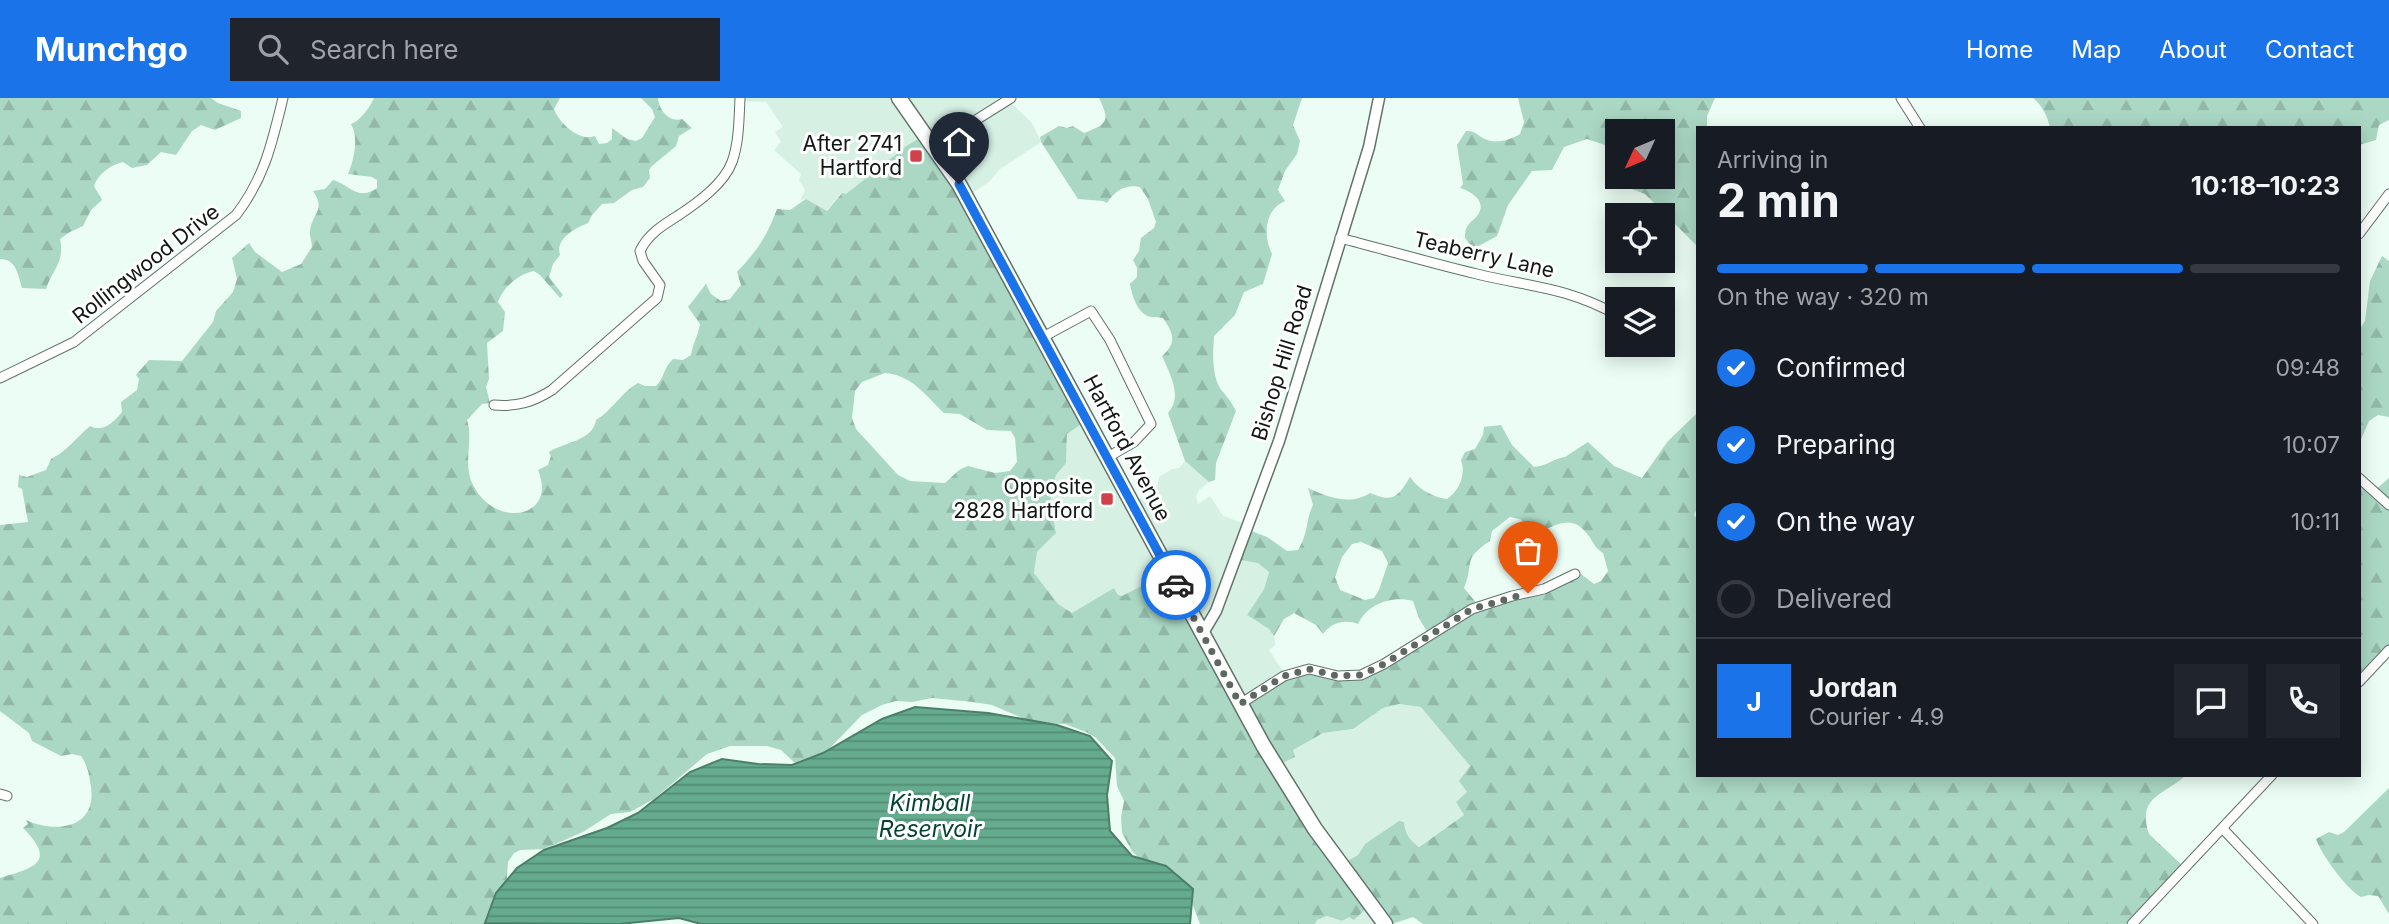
<!DOCTYPE html>
<meta charset="utf-8">
<style>
body{margin:0;font-family:Inter,sans-serif;background:#20242c;color:#f1f3f6;height:100vh;display:flex;flex-direction:column;font-size:26px;white-space:nowrap}
*{box-sizing:border-box;margin:0}
p{font-size:23px;color:#9ea1a6}
.icon{flex:none;width:38px;height:38px;fill:none;stroke:currentColor;stroke-width:2;stroke-linecap:round;stroke-linejoin:round}
.map{position:relative;flex:1;overflow:hidden}
.side{position:absolute;left:1696px;top:28px;width:665px;height:651px;display:flex;flex-direction:column;background:#171b24;border-radius:0px;box-shadow:0 4px 18px #0003}
.side>*{flex:none}
.needle{width:46px;rotate:226deg}
.fabs{position:absolute;left:1605px;top:21px;display:grid;gap:14px}
.fabs a{display:grid;place-items:center;width:70px;height:70px;border-radius:0px;background:#171b24;box-shadow:0 4px 18px #0003;font-size:35px}
.pin{position:absolute;display:grid;place-items:center;width:60px;height:60px;color:#fff;margin:-72px -30px;border-radius:50% 50% 50% 0;rotate:-45deg;box-shadow:0 0 7px #0007}
.pin .icon{rotate:45deg}
.courier{position:absolute;display:grid;place-items:center;width:70px;height:70px;margin:-35px;border:5px solid #1a73e8;border-radius:50%;background:#fff;color:#222;box-shadow:0 2px 9px #0007}
.head em{font-style:normal;font-weight:700}
.head div{display:flex;flex-direction:column-reverse}
.head{display:flex;align-items:center;justify-content:space-between;height:119px;padding:0 21px}
h1{font-size:46px;font-weight:700;line-height:52px}
.bar{display:grid;grid-template-columns:repeat(4,1fr);gap:10px 7px;align-content:center;height:84px;padding:0 21px}
.bar i{height:9px;border-radius:5px;background:#363941}
.bar .active{background:#1a73e8}
.bar p{grid-column:span 4}
.line{display:flex;align-items:center;gap:18px;padding:0 21px;border-top:2px solid #363941}
.line div{flex:1}
.round{display:grid;place-items:center;flex:none;width:74px;height:74px;border-radius:0px;background:#20242c}
ol{padding:0 21px;list-style:none}
li{display:flex;align-items:center;gap:21px;height:77px}
li p{margin-inline-start:auto}
li .icon{padding:7px;border-radius:50%;background:#1a73e8;color:#fff;stroke-width:4}
li:last-child{color:#9ea1a6}
li i{width:38px;height:38px;border:4px solid #363941;border-radius:50%}
header{display:flex;align-items:center;gap:42px;box-sizing:border-box;height:98px;padding:0 35px;background:#1a73e8;color:#fff}
header strong{font-size:33px}
nav{display:flex;gap:38px;margin-inline-start:auto;font-size:24px}
.search{width:490px;height:63px;background:#20242c;display:flex;align-items:center;gap:18px;box-sizing:border-box;padding:0 24px;border-radius:0px;color:#9ea1a6;font-size:26px}
.map>svg:first-child{display:block}
.built{fill:#d6f0e4}
.forest{fill:url(#forest-firs);fill-rule:evenodd}
.water{fill:url(#water-rules);stroke:#4c7f6a;stroke-width:2}
.lines{fill:none;stroke-linecap:round;stroke-linejoin:round}
.minor-casing{stroke:#62726b;stroke-width:11}
.tertiary-casing{stroke:#62726b;stroke-width:13}
.trunk-casing{stroke:#62726b;stroke-width:17}
.minor{stroke:#fff;stroke-width:9}
.tertiary{stroke:#fff;stroke-width:10}
.trunk{stroke:#fff;stroke-width:14}
.done{stroke:#5d6862;stroke-width:7;stroke-dasharray:0 12.6}
.route{stroke:#1a73e8;stroke-width:9}
.poi-dot{fill:#d1414a;stroke:#fff;stroke-width:2.5}
.labels{text-anchor:middle;stroke-width:6;stroke-linejoin:round;paint-order:stroke}
.poi-label{font-size:21px;fill:#111714;stroke:#fff;text-anchor:end}
.street-label{font-size:21px;fill:#111714;stroke:#fff}
.water-label{font-size:23px;font-style:italic;fill:#054431;stroke:#fff}
</style>
<header>
<strong>Munchgo</strong>
<div class="search"><svg class="icon" aria-label="search" viewBox="0 0 24 24"><circle cx="10" cy="10" r="6"/><path d="M15 15l6 6"/></svg>Search here</div>
<nav><a>Home</a><a>Map</a><a>About</a><a>Contact</a></nav>
</header>
<div class="map">
<svg width="2389" height="826" viewBox="0 0 2389 826">
<defs>
<pattern id="forest-firs" width="22" height="20" patternUnits="userSpaceOnUse" patternTransform="scale(1.75)"><rect width="22" height="20" fill="#abd8c4"/><path d="M5 1l3.5 6h-7zM16 11l3.5 6h-7z" fill="#92b9a8"/></pattern>
<pattern id="water-rules" width="6" height="5" patternUnits="userSpaceOnUse" patternTransform="scale(1.75)"><rect width="6" height="5" fill="#65ac8f"/><path d="M0 2.5h6" fill="none" stroke="#528b74"/></pattern>
</defs>
<rect width="100%" height="100%" fill="#ebfdf4"/>
<g class="built">
<path d="M740,0H1011L1009,3L1032,25L1041,44L1000,71L989,84L966,99L905,49L845,97L841,95L826,113L806,101L800,102L805,92L799,82L801,76L774,52L781,44L775,34L783,29L766,4L741,3Z"/>
<path d="M1086,323L1132,406L1157,389L1159,379L1172,371L1179,370L1185,363L1209,384L1199,392L1196,398L1198,406L1210,398L1223,418L1245,426L1258,465L1269,473L1264,491L1247,517L1269,531L1274,538L1275,547L1269,552L1285,576L1240,605L1118,497L1114,490L1072,515L1058,506L1034,475L1037,454L1056,435L1050,404L1056,377L1066,365L1067,336Z"/>
<path d="M1399,606L1422,609L1470,668L1467,694L1456,704L1464,717L1418,749L1411,743L1405,733L1404,724L1365,746L1358,757L1340,767L1276,668L1294,659L1292,652L1302,645L1323,635L1353,631L1383,610Z"/>
<path d="M1369,808L1383,826H1315L1317,822L1327,818L1342,823Z"/>
</g>
<g class="forest">
<path d="M0,0H211L218,5L241,13V20L215,32L201,27L192,33L176,57L161,54L147,67L132,70L123,64C110,67 98,76 94,88L102,102L91,112L83,128L70,134L60,141C65,165 52,172 46,191L22,190C18,176 16,161 0,161Z"/>
<path d="M374,0H560L554,11C559,25 579,44 595,38L599,46L607,45L612,41V30L627,41L636,43L642,40L655,19L652,11L641,0H658C659,12 669,25 682,21L692,30L679,38L676,48L652,68L649,72L650,80L643,89L632,92L614,105L602,106L592,117L588,125C575,130 555,141 560,157L553,166L549,179L563,197L560,200L540,177L534,173C519,176 503,189 498,204L505,214L503,233L487,245L489,281L486,289L490,305L482,306L467,322C474,343 462,366 473,387C496,432 558,420 538,372L548,367L551,358L549,354C564,344 593,343 596,322C614,311 620,295 638,285L645,288H656C665,279 663,270 673,261L683,262L691,257C693,245 698,238 700,226L688,209L706,186L711,196L721,203L730,201L741,187L737,174C757,153 767,138 777,111L790,112L806,101L827,113L842,95L846,96L905,49L926,36L1086,323L1067,336L1066,365L1056,377L1050,404L1056,435L1037,454L1034,475L1058,506L1072,515L1114,490L1118,497L1122,498L1167,475L1237,602L1305,572L1359,577L1429,537L1419,520L1413,503C1392,497 1367,506 1358,526C1345,521 1331,525 1323,536L1316,527L1294,515L1284,521L1274,538L1269,531L1247,517L1264,491L1269,474L1258,465L1236,461L1246,431L1267,439L1287,453L1298,452C1309,434 1305,424 1313,407L1308,390C1328,399 1350,408 1370,395C1393,405 1398,399 1410,379C1418,391 1432,399 1447,401C1460,392 1466,376 1461,362L1465,354L1475,351L1483,337L1484,329L1501,327L1512,347L1534,369C1546,368 1556,360 1565,359L1588,344L1614,368L1642,380L1668,343L1697,315L1698,408L1694,417L1698,422V677H2186C2165,697 2136,698 2149,736L2185,770L2131,826H1423L1413,819L1392,826L1369,808L1354,822L1349,819L1342,823L1327,818L1317,822L1315,826H1200L1187,792L1140,761L1132,753L1122,735L1121,719L1124,703L1117,688L1115,660L1096,640L1086,634L1065,626L1034,625L992,607L973,604L932,600L912,604L896,603L882,607L862,617L826,654L808,665L797,667L781,652L767,648H730L707,656L654,701L630,714L611,716L583,734L544,751L520,752L514,755L508,764L506,792L507,826H0V780C33,770 58,765 23,730L28,726L26,722C56,736 97,730 91,689C89,677 88,668 81,658L72,656L61,658L32,643L29,635L0,613V427L28,424L22,391L18,389L19,377L27,379L46,372L51,361C67,353 76,340 90,328C103,335 114,324 122,314L121,304L137,292L139,281L136,277L149,262L182,263L213,224L216,213L233,194L237,181L232,160L249,145L255,154L282,174L301,166L312,149C312,144 309,136 310,132C313,114 326,112 313,93L325,91L333,82C349,86 357,104 377,90V82L372,79L348,76C354,62 359,40 351,26C360,23 370,9 374,0ZM885,275C912,277 926,298 944,315L960,316L987,332L1011,333L1015,340L1017,364L1010,373L995,375L968,368L959,372L945,385L910,383L898,377L856,331L852,320L855,293L862,284ZM1510,419L1520,421L1536,435C1558,427 1572,415 1588,437C1595,446 1593,448 1603,455L1608,473L1601,483L1594,486L1581,476L1574,477L1478,507L1464,490C1475,464 1461,462 1490,443L1492,433ZM1361,444L1382,453L1388,465L1379,492L1374,500L1365,502L1340,492L1335,479L1342,459L1352,446ZM1399,606L1421,609L1470,668L1459,683L1467,694L1456,704L1464,717L1419,749C1409,742 1405,735 1404,724L1399,723L1365,746L1358,757L1340,767L1276,668L1295,659L1293,652L1323,635L1353,631L1383,610Z"/>
<path d="M1099,0H1302L1293,27L1300,43L1297,56L1285,73L1278,92L1285,103C1264,112 1263,138 1272,156L1263,186L1244,194L1235,217L1214,238C1213,254 1211,281 1223,294C1228,300 1232,305 1236,313L1216,365L1215,382L1209,384L1185,363L1168,315C1183,299 1170,276 1162,258C1177,245 1174,236 1163,220C1159,219 1155,219 1151,219C1137,216 1132,197 1130,186L1137,179V170L1133,162L1139,153L1141,140L1154,130L1156,124L1148,101L1140,89C1125,86 1115,93 1107,105L1103,103L1078,101L1041,44L1040,39L1059,28L1067,30L1073,28L1084,35C1108,26 1110,23 1099,0Z"/>
<path d="M1518,0H1715L1707,18V30H1698L1697,148L1645,96L1626,89L1629,79H1662V33H1617V51L1587,41L1564,49L1552,72L1532,73L1508,107L1497,138L1473,151L1465,140C1465,136 1465,132 1467,129C1470,123 1477,120 1479,115C1486,102 1470,93 1460,90L1463,86L1457,47L1466,33C1474,33 1475,35 1481,39C1494,47 1508,43 1520,36L1524,24Z"/>
<path d="M2033,0H2389V22L2379,27L2376,42L2359,47V30H2050C2048,19 2042,7 2033,0Z"/>
<path d="M2382,158L2389,163V319L2378,317L2369,323L2359,346V232L2365,223L2370,183Z"/>
<path d="M2389,380V551L2364,577L2359,572V382L2374,393Z"/>
<path d="M2389,690V816L2378,798L2369,797L2361,799C2347,792 2321,756 2316,741L2329,734L2338,737L2344,734Z"/>
</g>
<path class="water" d="M915,609L988,615L1057,627L1090,638L1112,663L1107,697L1110,733L1132,758L1166,768L1193,791L1190,826H701L679,820L619,826L485,825L496,795L517,770L544,752L607,730L638,715L690,674L722,661L758,666L792,667L823,655L882,621Z"/>
<g class="lines">
<defs>
<g id="minor">
<path d="M1901,0L1920,30"/>
<path d="M933,49L1011,0"/>
<path d="M2359,136L2389,96"/>
<path d="M1340,140C1386,152 1431,165 1477,176C1530,189 1567,189 1617,217"/>
<path d="M1043,239L1091,213L1110,242L1151,326L1134,344L1108,359"/>
<path d="M0,280L74,244L236,117C265,79 272,45 283,0"/>
<path d="M494,307C517,309 533,304 552,292L657,200L660,187L643,163L640,153C648,136 663,127 679,117C697,105 724,86 732,64C739,45 739,21 740,0"/>
<path d="M2359,380L2389,407"/>
<path d="M2359,584L2389,552"/>
<path d="M1240,606L1284,578L1309,571L1338,578L1361,577L1384,566L1472,511L1512,498L1544,491L1575,476"/>
<path d="M0,696L7,698"/>
<path d="M2223,731L2313,826"/>
<path d="M2132,826L2272,677"/>
</g>
<path id="tertiary" d="M1203,535L1216,513L1279,343L1369,49L1379,0"/>
<path id="trunk" d="M899,0L959,86L1263,647L1315,731L1385,826"/>
</defs>
<use href="#minor" class="minor-casing"/>
<use href="#tertiary" class="tertiary-casing"/>
<use href="#trunk" class="trunk-casing"/>
<use href="#minor" class="minor"/>
<use href="#tertiary" class="tertiary"/>
<use href="#trunk" class="trunk"/>
</g>
<g class="lines">
<path class="done" d="M1176,487L1240,606L1284,578L1309,571L1338,578L1361,577L1384,566L1472,511L1528,495"/>
<path class="route" d="M959,86L1176,487"/>
</g>
<g class="poi-dot">
<rect x="909" y="51" width="14" height="14" rx="3.5"/>
<rect x="1100" y="394" width="14" height="14" rx="3.5"/>
</g>
<g class="labels">
<g class="poi-label">
<text x="902" y="53">After 2741<tspan x="902" dy="24">Hartford</tspan></text>
<text x="1093" y="396">Opposite<tspan x="1093" dy="24">2828 Hartford</tspan></text>
</g>
<g class="street-label">
<text transform="translate(1484 157) rotate(13)" y="7">Teaberry Lane</text>
<text transform="translate(146 166) rotate(-38)" y="7">Rollingwood Drive</text>
<text transform="translate(1282 265) rotate(-73)" y="7">Bishop Hill Road</text>
<text transform="translate(1127 350) rotate(62)" y="7">Hartford Avenue</text>
</g>
<g class="water-label">
<text x="930" y="713">Kimball<tspan x="930" dy="26">Reservoir</tspan></text>
</g>
</g>
</svg>
<div class="fabs">
<a><svg class="needle" viewBox="-14 -14 28 28"><path d="M0-13l5 13h-10z" fill="#e53935"/><path d="M0 13l5-13h-10z" fill="#9ea1a6"/></svg></a>
<a><svg class="icon" aria-label="locate" viewBox="0 0 24 24"><circle cx="12" cy="12" r="6"/><path d="M12 2v4M12 18v4M2 12h4M18 12h4"/></svg></a>
<a><svg class="icon" aria-label="layers" viewBox="0 0 24 24"><path d="M12 4l9 5-9 5-9-5zM3 14l9 5 9-5"/></svg></a>
</div>
<div class="pin" style="left:1528px;top:495px;background:#ea580c"><svg class="icon" aria-label="bag" viewBox="0 0 24 24"><path d="M5 8h14l-1 12H6zM9 8a3 3 0 0 1 6 0"/></svg></div>
<div class="pin" style="left:959px;top:86px;background:#1f2937"><svg class="icon" aria-label="home" viewBox="0 0 24 24"><path d="M3 11l9-7 9 7M6 9v11h12V9"/></svg></div>
<div class="courier" style="left:1176px;top:487px"><svg class="icon" aria-label="car" viewBox="0 0 24 24"><path d="M5 17H2v-5l4-1 3-4h7l3 4 3 1v5h-3M9 17h6M6 11h13"/><circle cx="7" cy="17" r="2"/><circle cx="17" cy="17" r="2"/></svg></div>
<section class="side">
<div class="head"><div><h1>2 min</h1><p>Arriving in</p></div><em>10:18–10:23</em></div>
<div class="bar"><i class="active"></i><i class="active"></i><i class="active"></i><i></i><p>On the way · 320 m</p></div>
<ol>
<li><svg class="icon" aria-label="check" viewBox="0 0 24 24"><path d="M5 12l5 5 9-10"/></svg>Confirmed<p>09:48</p></li>
<li><svg class="icon" aria-label="check" viewBox="0 0 24 24"><path d="M5 12l5 5 9-10"/></svg>Preparing<p>10:07</p></li>
<li><svg class="icon" aria-label="check" viewBox="0 0 24 24"><path d="M5 12l5 5 9-10"/></svg>On the way<p>10:11</p></li>
<li><i></i>Delivered</li>
</ol>
<div class="line" style="height:126px"><b class="round" style="background:#1a73e8;color:#fff">J</b><div><b>Jordan</b><p>Courier · 4.9</p></div><a class="round"><svg class="icon" aria-label="chat" viewBox="0 0 24 24"><path d="M4 5h16v11H9l-5 4z"/></svg></a><a class="round"><svg class="icon" aria-label="phone" viewBox="0 0 24 24"><path d="M5 4h4l2 5-3 2q2 4 5 5l2-3 5 2v4C11 20 4 13 5 4z"/></svg></a></div>
</section>
</div>
